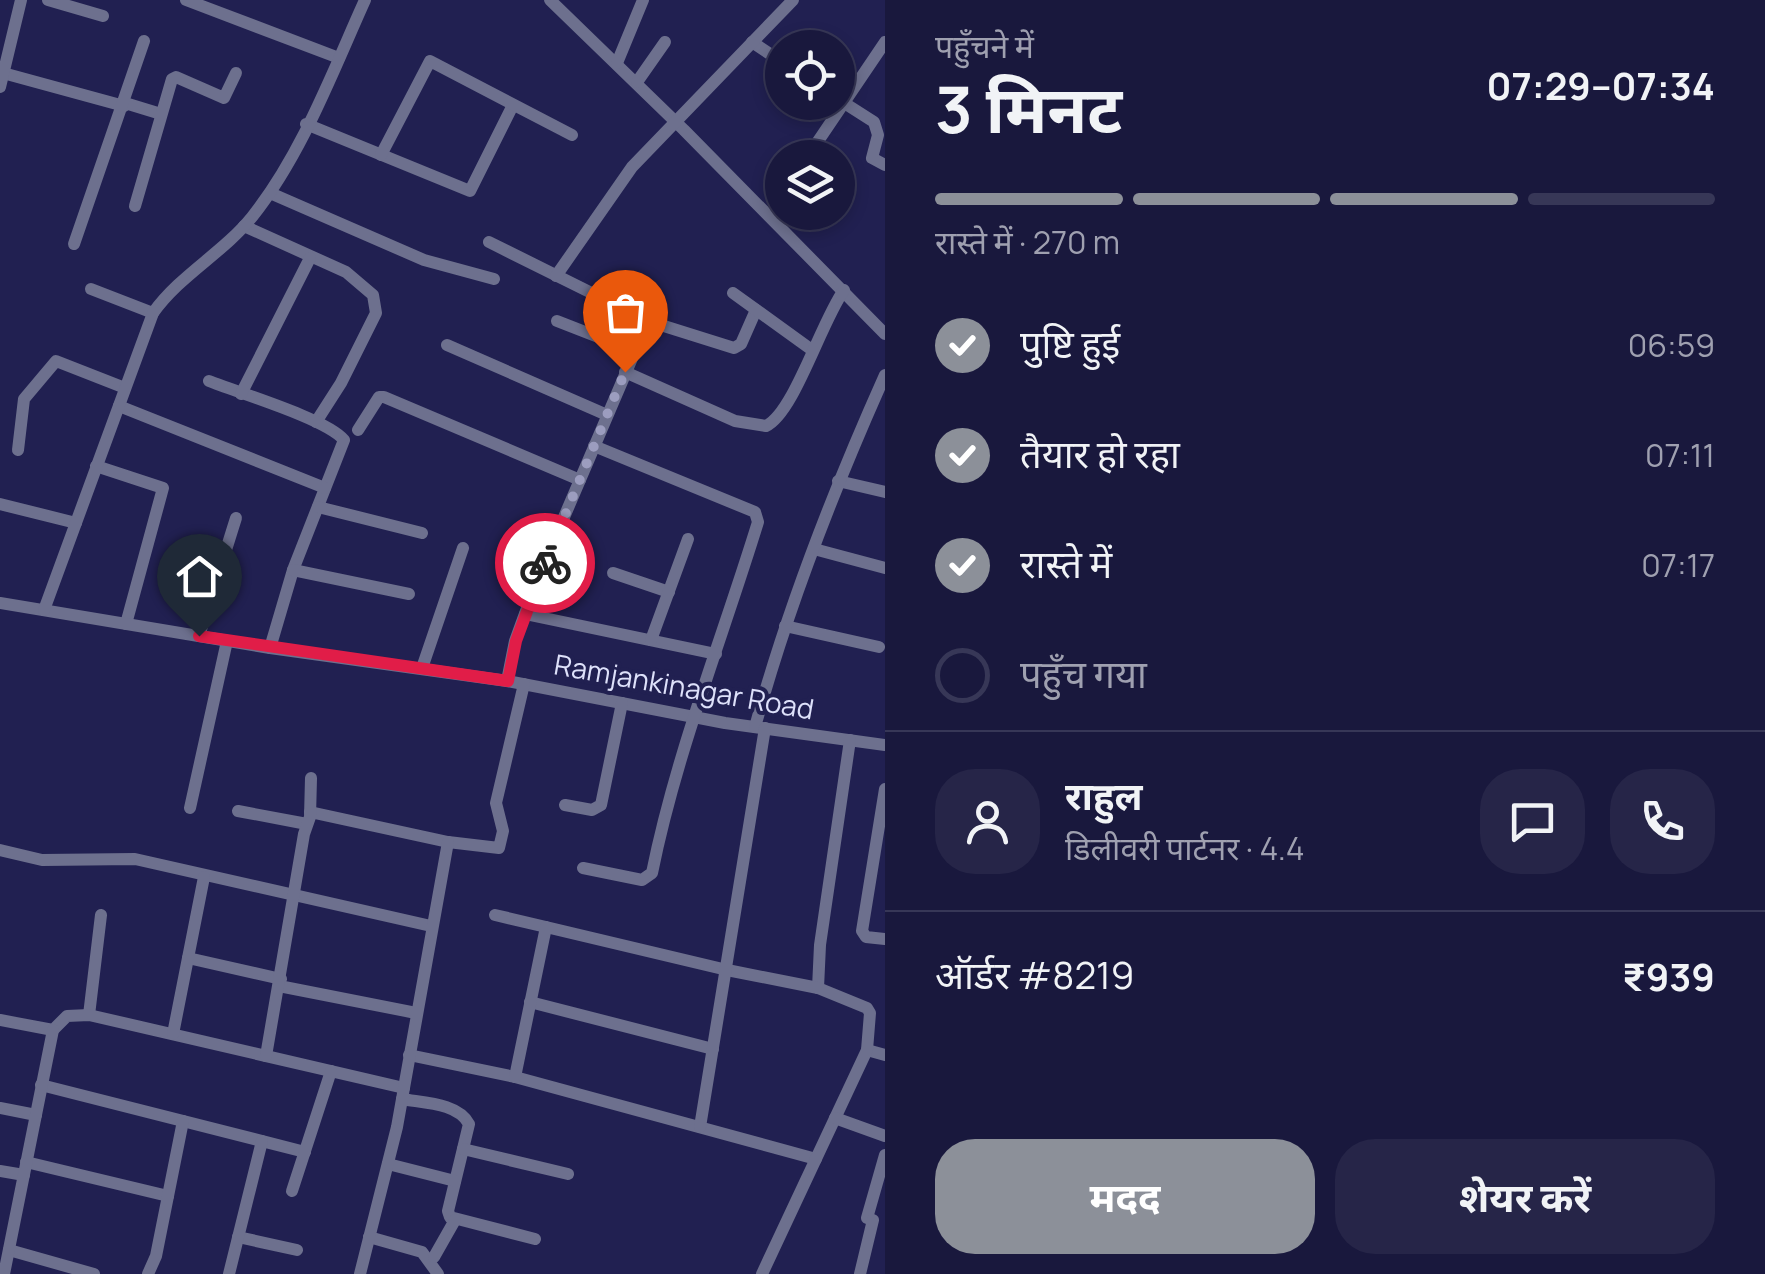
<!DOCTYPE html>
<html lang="hi">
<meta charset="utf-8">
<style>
body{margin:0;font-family:Manrope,"Noto Sans Devanagari",sans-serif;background:#262548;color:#f1f3f6;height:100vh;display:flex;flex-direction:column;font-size:38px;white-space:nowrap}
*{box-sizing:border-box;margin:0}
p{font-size:32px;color:#9fa0b0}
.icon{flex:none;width:55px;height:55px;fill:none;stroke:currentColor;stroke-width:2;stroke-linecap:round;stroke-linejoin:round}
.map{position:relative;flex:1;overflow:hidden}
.drawer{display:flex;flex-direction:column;background:#19183d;width:880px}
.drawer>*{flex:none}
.tools{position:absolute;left:765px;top:30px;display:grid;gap:20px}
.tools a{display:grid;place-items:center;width:90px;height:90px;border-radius:50%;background:#19183d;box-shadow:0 5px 15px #0003,0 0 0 2px #373757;font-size:50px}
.pin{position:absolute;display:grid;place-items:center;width:85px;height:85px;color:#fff;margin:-102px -42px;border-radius:50% 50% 50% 0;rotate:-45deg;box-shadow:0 0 10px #0007}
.pin .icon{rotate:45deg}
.courier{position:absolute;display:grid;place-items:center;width:100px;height:100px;margin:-50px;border:8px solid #e11d48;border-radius:50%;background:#fff;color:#222;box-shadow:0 2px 12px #0007}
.head em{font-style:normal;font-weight:700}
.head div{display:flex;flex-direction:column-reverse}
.head{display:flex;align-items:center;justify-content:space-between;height:170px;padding:0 50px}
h1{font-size:65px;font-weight:700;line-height:75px}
.bar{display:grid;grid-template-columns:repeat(4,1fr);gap:15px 10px;align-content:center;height:120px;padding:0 50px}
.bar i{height:12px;border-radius:8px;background:#373757}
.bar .current{background:#8c9099}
.bar p{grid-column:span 4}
.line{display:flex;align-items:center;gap:25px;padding:0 50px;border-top:2px solid #373757}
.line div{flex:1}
.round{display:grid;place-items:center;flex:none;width:105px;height:105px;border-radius:40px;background:#262548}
ol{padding:0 50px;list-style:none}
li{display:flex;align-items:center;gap:30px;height:110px}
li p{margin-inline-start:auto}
li .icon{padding:10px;border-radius:50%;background:#8c9099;color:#fff;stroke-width:4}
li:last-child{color:#9fa0b0}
li i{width:55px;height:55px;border:5px solid #373757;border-radius:50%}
.primary-button{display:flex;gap:20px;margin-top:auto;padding:20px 50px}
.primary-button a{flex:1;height:115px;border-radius:40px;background:#8c9099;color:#fff;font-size:40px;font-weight:700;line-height:115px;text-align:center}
.primary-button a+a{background:#262548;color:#f1f3f6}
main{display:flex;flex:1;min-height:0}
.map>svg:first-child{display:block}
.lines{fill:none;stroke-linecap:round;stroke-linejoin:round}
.minor{stroke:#6d708e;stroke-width:12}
.done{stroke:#9c9dbf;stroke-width:10;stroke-dasharray:0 18}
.route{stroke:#e11d48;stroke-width:12}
.labels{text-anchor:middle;stroke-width:8;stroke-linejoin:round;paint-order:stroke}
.street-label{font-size:28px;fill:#dee1fa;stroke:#212051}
</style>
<main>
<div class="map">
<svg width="885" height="1274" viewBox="0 0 885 1274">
<rect width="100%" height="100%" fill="#212051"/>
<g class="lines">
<g class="minor">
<path d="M48,0L103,16"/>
<path d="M186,0L339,58"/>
<path d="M550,0L684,130L885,334"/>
<path d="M752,42L782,62"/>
<path d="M617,63L643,0"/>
<path d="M3,73L124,106"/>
<path d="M637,82L665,42"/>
<path d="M0,87L21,0"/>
<path d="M838,99L874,122L878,135L872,158L885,165"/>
<path d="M125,103L161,114"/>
<path d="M306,124L470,191L513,105"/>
<path d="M381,155L430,61L572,135"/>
<path d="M808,156L885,42"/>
<path d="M270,193L424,260L494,279"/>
<path d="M135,206L172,79L176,77L224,98L236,73"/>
<path d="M244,226L346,272L373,295L376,313L341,383L316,422"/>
<path d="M489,242L648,321L734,348L741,344L756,310"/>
<path d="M74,244L144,41"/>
<path d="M556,276L632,167L793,0"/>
<path d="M91,289L153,313"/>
<path d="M733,293L812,350"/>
<path d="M557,321L634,351"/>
<path d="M447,345L607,415"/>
<path d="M625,372L735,421L766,426C794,413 821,322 844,290"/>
<path d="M209,381C239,393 327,419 344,440L293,570L270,648"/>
<path d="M241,394L310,258"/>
<path d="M119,406L325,488"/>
<path d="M358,430L379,397H384L580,480"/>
<path d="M18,450L24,399L56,361L125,388"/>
<path d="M96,466L163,488L126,624"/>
<path d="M838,481L885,492"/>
<path d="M0,504L76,523"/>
<path d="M318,507L422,533"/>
<path d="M814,549L885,568"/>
<path d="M293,570L409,594"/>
<path d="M613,573L669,592"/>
<path d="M0,603L270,648L507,681L725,723L885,745"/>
<path d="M44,610L153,313C180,275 223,253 252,217C302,154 332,73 365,0"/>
<path d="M525,614L716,654"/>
<path d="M785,626L879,647"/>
<path d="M199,636L236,518"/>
<path d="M651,640L688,539"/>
<path d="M422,668L463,548"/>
<path d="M507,681L515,641L538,578L648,321"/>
<path d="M755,727C788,606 834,489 885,375"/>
<path d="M885,789L862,931L866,937L885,939"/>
<path d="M565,805L592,810L601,805L622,703"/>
<path d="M190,808L227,641"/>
<path d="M238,811L307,824"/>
<path d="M310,812L448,842L499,848L503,831L496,803L524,684"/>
<path d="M0,850L42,860L135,859L431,926"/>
<path d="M583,868L642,880L652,873C676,754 722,639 758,522L755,512L594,446"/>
<path d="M495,915L546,927"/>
<path d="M188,958L281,979"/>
<path d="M279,986L416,1013"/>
<path d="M818,988L820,945L850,740"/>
<path d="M530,1002L713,1049"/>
<path d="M89,1015L101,915"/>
<path d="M0,1020L53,1030L67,1016L89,1015L404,1088"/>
<path d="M173,1034L204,877"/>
<path d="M867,1050L885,1055"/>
<path d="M409,1055L515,1077L816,1159"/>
<path d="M266,1056L304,834L310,817L311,778"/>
<path d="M515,1077L546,927L727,970L818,988L867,1008L870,1013L867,1050L762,1274"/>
<path d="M41,1085L305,1152"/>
<path d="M402,1099C424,1103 458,1103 469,1124L448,1211L450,1217L535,1239"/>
<path d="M0,1108L36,1115"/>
<path d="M835,1118L885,1136"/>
<path d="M700,1127L765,728"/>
<path d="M463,1149L568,1174"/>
<path d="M26,1162L168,1196"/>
<path d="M388,1164L455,1181"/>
<path d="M0,1171L24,1175"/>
<path d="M292,1191L331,1071"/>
<path d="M867,1218L885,1155"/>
<path d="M238,1237L297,1250"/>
<path d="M369,1237L422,1252L438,1274"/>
<path d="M9,1250L94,1274"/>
<path d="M434,1257L455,1220"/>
<path d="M4,1274L53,1030"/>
<path d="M148,1274L156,1256L183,1121"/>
<path d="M229,1274L262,1141"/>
<path d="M360,1274L397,1127L448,842"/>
<path d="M860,1274L873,1220"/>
</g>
</g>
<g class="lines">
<path class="done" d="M545,563L625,372"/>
<path class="route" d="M199,636L508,681L516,641L545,563"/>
</g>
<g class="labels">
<g class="street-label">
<text transform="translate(684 687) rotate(10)" y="10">Ramjankinagar Road</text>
</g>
</g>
</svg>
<div class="tools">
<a><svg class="icon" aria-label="locate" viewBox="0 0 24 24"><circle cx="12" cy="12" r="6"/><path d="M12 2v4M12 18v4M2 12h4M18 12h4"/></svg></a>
<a><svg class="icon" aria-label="layers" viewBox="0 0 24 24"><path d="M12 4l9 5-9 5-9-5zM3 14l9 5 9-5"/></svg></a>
</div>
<div class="pin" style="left:625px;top:372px;background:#ea580c"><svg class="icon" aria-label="bag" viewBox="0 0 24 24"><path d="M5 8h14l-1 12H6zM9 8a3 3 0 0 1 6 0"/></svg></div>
<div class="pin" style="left:199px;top:636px;background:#1f2937"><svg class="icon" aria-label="home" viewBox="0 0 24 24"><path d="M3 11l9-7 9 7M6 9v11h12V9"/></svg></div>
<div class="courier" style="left:545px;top:563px"><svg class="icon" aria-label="bike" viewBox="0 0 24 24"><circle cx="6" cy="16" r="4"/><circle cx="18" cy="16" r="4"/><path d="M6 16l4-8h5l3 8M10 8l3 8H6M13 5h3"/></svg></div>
</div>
<section class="drawer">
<div class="head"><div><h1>3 मिनट</h1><p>पहुँचने में</p></div><em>07:29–07:34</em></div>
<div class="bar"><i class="current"></i><i class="current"></i><i class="current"></i><i></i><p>रास्ते में · 270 m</p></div>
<ol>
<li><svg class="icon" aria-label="check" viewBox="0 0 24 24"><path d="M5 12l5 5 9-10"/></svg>पुष्टि हुई<p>06:59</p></li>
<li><svg class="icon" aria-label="check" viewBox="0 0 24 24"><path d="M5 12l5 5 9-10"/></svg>तैयार हो रहा<p>07:11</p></li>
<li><svg class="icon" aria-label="check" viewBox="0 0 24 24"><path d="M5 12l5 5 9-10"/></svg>रास्ते में<p>07:17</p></li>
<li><i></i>पहुँच गया</li>
</ol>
<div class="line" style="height:180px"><a class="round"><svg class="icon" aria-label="person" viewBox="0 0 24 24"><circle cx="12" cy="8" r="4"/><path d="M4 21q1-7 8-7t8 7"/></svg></a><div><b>राहुल</b><p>डिलीवरी पार्टनर · 4.4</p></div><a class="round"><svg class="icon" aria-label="chat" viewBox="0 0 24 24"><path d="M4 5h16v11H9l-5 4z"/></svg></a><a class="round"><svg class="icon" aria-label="phone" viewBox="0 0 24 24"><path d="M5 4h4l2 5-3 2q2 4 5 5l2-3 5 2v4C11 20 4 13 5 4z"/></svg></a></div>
<div class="line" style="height:130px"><div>ऑर्डर #8219</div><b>₹939</b></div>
<div class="primary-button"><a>मदद</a><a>शेयर करें</a></div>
</section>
</main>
